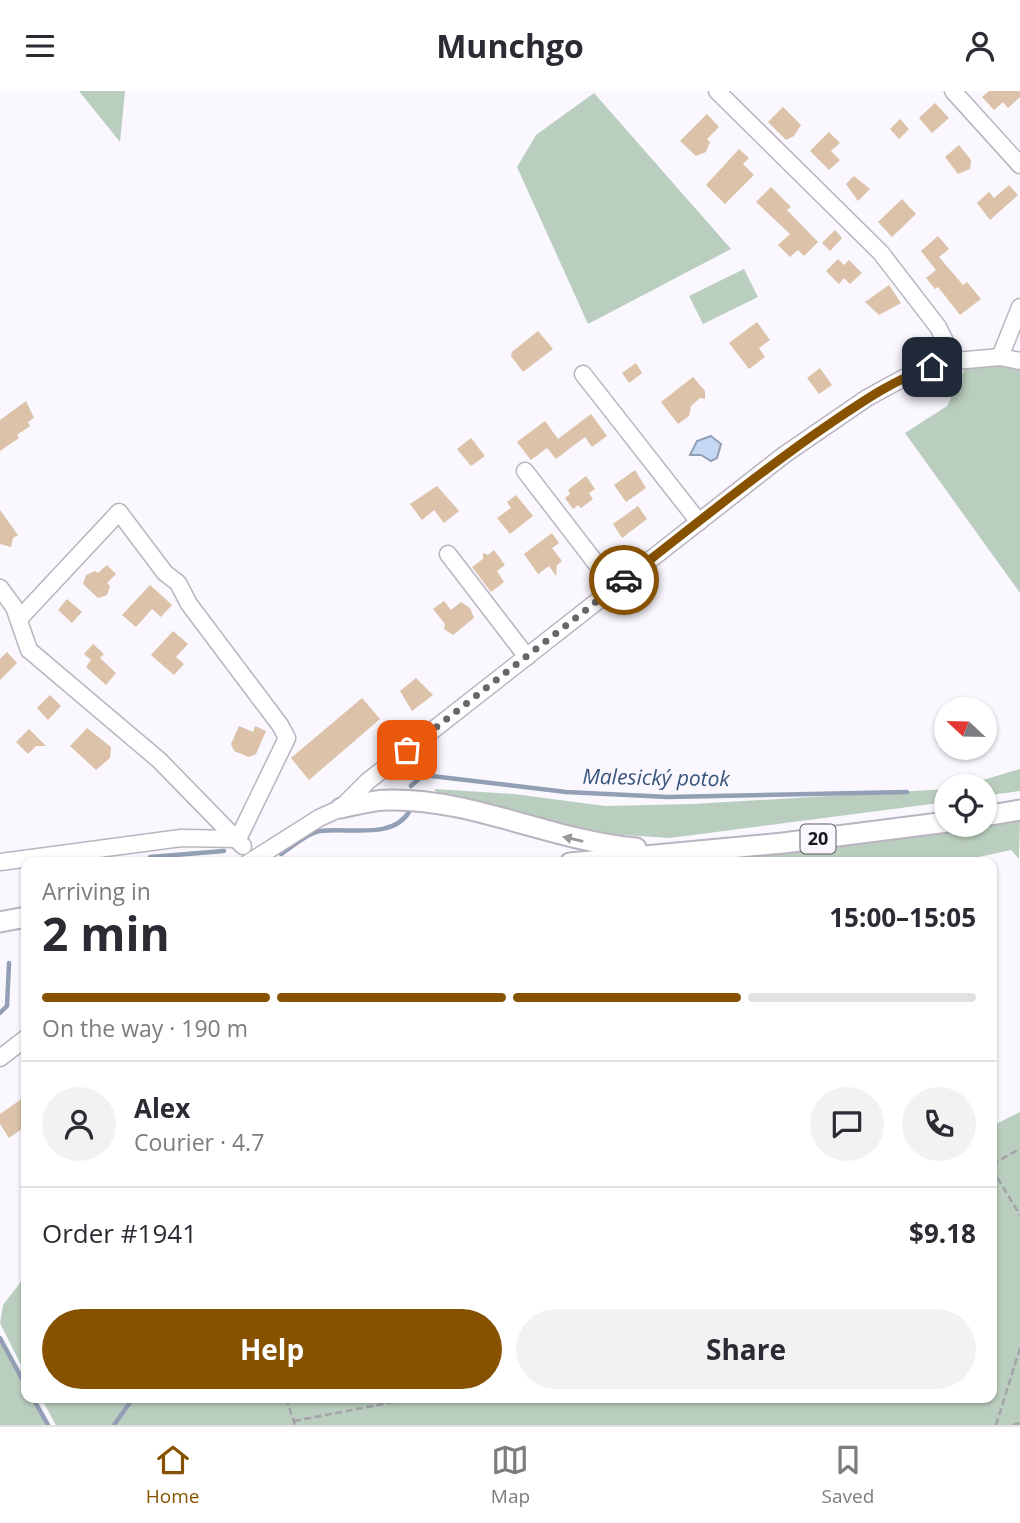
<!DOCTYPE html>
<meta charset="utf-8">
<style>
body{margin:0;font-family:"Open Sans",sans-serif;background:#f2f2f3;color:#2b2b33;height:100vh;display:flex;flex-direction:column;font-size:26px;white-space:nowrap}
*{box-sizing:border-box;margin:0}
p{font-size:23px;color:#7c7c81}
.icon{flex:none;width:38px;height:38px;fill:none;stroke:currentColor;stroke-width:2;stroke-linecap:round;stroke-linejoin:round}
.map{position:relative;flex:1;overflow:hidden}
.details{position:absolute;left:21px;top:766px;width:976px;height:546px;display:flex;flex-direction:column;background:#fff;border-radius:14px;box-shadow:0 2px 5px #0004}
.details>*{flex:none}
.needle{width:46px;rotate:292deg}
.controls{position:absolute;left:934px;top:606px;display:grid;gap:14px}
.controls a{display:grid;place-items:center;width:63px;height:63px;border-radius:50%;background:#fff;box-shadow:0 2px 5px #0004;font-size:35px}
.pin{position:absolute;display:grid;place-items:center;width:60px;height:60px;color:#fff;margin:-30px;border-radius:14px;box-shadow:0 4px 10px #0006}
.courier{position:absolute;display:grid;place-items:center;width:70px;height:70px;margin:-35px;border:5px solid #875200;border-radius:50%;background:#fff;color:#222;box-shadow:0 2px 9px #0007}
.summary em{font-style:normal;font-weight:700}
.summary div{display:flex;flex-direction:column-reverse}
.summary{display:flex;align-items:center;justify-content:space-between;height:119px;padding:0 21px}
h1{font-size:46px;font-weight:700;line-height:52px}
.bar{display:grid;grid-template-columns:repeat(4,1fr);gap:10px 7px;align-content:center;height:84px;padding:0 21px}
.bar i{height:9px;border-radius:5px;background:#e1e1e2}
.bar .on{background:#875200}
.bar p{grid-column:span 4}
.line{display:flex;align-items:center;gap:18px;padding:0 21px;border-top:2px solid #e1e1e2}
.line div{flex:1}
.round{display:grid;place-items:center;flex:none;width:74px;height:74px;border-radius:37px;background:#f2f2f3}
.cta{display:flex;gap:14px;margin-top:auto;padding:14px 21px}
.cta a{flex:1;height:80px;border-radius:42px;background:#875200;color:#fff;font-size:28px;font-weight:700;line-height:80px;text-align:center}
.cta a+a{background:#f2f2f3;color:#2b2b33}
header{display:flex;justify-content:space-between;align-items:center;height:91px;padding:0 21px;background:#fff;font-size:32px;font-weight:700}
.tab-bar{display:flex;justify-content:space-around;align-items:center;height:98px;border-top:2px solid #e1e1e2;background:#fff;font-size:19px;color:#7c7c81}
.tab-bar a{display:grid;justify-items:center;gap:4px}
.tab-bar .on{color:#875200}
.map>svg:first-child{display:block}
.green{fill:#bacebf}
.water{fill:#c5d9f5;stroke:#929fb4;stroke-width:2}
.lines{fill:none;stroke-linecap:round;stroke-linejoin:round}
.stream{stroke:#929fb4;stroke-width:4.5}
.building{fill:#dbc2a8}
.minor-casing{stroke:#b9b4bf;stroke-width:19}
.major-casing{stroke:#b9b4bf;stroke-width:23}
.path{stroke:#a4a2a8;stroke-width:2.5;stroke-dasharray:7 3.5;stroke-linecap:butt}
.minor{stroke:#fff;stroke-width:16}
.major{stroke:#fff;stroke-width:19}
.oneway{fill:#989799}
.done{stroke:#68666b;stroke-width:7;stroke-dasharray:0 12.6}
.route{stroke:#875200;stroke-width:9}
.labels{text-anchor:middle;stroke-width:7;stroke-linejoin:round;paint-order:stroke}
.shield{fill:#faf7fe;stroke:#5d5b60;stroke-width:2}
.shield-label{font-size:18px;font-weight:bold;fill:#1a181c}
.water-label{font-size:21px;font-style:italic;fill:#37557c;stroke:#faf7fe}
</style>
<header><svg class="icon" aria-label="menu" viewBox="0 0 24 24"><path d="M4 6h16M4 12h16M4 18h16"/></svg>Munchgo<svg class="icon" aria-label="person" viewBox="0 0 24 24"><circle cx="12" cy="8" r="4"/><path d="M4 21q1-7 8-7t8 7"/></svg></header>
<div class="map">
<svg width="1020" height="1334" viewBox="0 0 1020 1334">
<rect width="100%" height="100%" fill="#faf7fe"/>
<g class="green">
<path d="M79,0H125L120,51Z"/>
<path d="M594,2L731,158L588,233L517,76L536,44Z"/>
<path d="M744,178L758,206L703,233L689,205Z"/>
<path d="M995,272L1020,278V502L905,342L947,315L966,275Z"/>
<path d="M1020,678V700L985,705V695H963Z"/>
<path d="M434,698L514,703L605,715L692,713L947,698V711L670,747L607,743L442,708Z"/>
<path d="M1020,727L1019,768L1011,759L974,767L977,772H684Z"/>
<path d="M1020,1021V1334H56L41,1307H992V1035Z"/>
<path d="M26,1184V1284L0,1232L3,1214Z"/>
<path d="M0,1250L26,1297V1307H33L47,1334H0Z"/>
</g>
<path class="water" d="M711,345L721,353L717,367L711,370L701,364H690L697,350Z"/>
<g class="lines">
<g class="stream">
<path d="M411,695L423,684L566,701L668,706L907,701"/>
<path d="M281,763C292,756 307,742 320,740C348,736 392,749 409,721"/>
<path d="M150,766L224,760"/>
<path d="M0,922L7,915L9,872"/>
<path d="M0,1247L26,1295"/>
<path d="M33,1307L48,1334"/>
<path d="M114,1334L133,1307"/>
</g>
</g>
<g class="building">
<path d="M989,0H1020V6L1008,17L1003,11L994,19L982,6Z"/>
<path d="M935,12L949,27L932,42L919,27Z"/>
<path d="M783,16L801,34L794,45L786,49L768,31Z"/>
<path d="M707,23L719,36L707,48L710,51L706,61L696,65L680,50Z"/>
<path d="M900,28L909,38L899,48L890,38Z"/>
<path d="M829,41L840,52L831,60L840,69L829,79L810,60Z"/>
<path d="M959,54L971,69L970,78L958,83L945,66Z"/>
<path d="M739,58L749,67L743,73L754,84L725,113L706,94Z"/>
<path d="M854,85L870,98L858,110L846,93Z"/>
<path d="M1009,94L1018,104L990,129L977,112L989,101L994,107Z"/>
<path d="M771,96L791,116L787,119L818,151L804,165L798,159L790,166L778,154L790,143L756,111Z"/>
<path d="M902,108L916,123L892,146L878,131Z"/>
<path d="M835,139L842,147L830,160L822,152Z"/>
<path d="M938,145L949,158L939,166L963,194L967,191L981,208L960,224L938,196L935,198L926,187L936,179L921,160Z"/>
<path d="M838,168L844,174L849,169L862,182L850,193L844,187L839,193L826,180Z"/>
<path d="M889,194L901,212L879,224L865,211Z"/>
<path d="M757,231L770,249L759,257L765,266L749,278L729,252Z"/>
<path d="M538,240L553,258L523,281L511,265L512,261Z"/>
<path d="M636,272L642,282L629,292L622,282Z"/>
<path d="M820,277L832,294L819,303L807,287Z"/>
<path d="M693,286L705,300V308L700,307L691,315L689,325L678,333L661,311Z"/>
<path d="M26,310L34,327L28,331L30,335L17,344L19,347L0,360V329Z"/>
<path d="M591,323L607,345L592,356L585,346L556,368L547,357L531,369L517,351L545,330L558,348Z"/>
<path d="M471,347L485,365L471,375L457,358Z"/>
<path d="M635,379L646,397L626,411L614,394Z"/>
<path d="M586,385L595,398L589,402L593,408L581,417L578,414L573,418L565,407L570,403L568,399Z"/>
<path d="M437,395L459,420L444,432L434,419L422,429L410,413Z"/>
<path d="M516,404L533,425L510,443L497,427L511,417L507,411Z"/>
<path d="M638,415L647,428L622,447L613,433Z"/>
<path d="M0,419L18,444L13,447L11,456L0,453Z"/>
<path d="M552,442L559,452L552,457L562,470L557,474L556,485L549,475L538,483L524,463Z"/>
<path d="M494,459L505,474L497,480L504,491L491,501L472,476L483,468V462L488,464Z"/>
<path d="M107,474L116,483L107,492L110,495L107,504L98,507L83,493L86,484L95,480L98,482Z"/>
<path d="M150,494L172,514L161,526L152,518L136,536L122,524Z"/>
<path d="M67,508L82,521L72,532L58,519Z"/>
<path d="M444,510L451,519L461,511L470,517L474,527L453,544L444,538L445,533L433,518Z"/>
<path d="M173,540L188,553L176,566L184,573L174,584L151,564Z"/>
<path d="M93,553L104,563L100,567L116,582L106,594L86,576L91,569L84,563Z"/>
<path d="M7,561L17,572L0,589V568Z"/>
<path d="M416,587L433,604L412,620L400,600Z"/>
<path d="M50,604L61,615L48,629L37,617Z"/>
<path d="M362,607L380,628L309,689L291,667Z"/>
<path d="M239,635L253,641L255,635L266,640L256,663L249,666L234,660L231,653Z"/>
<path d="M87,637L111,656L110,667L96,679L70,655Z"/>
<path d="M29,638L46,655H36L28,663L16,651Z"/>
<path d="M26,1005V1035L9,1047L0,1033V1023Z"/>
</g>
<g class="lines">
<defs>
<g id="minor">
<path d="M717,0L881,162L938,236L955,270"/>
<path d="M953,0L1020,74"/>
<path d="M1000,266L1020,216"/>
<path d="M583,283L699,431"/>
<path d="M525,380L615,497"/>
<path d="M448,463L527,566"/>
<path d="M0,497L14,516L29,559L159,669L243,755"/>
<path d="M19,528L119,421L165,482L178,492L189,513L280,634L287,647L238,748"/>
<path d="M0,771L181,747L238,748"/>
<path d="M248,772L319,727L341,717L368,690L784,364L867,307L909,284L955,270L1000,266L1020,270"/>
<path d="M0,967L26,947"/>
</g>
<g id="major">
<path d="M341,717C356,714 372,709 388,709C472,707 552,750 636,757"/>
<path d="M985,725L1020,719"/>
<path d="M570,772L783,752L947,731"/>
<path d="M0,831L26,826"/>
</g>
</defs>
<use href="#minor" class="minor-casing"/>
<use href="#major" class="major-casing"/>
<g class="path">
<path d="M992,1073L1020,1058"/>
<path d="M992,1078L1020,1124"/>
<path d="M286,1307L295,1334"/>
<path d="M294,1330L415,1307"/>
<path d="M996,1334L1020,1257"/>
<path d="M1013,1334L1020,1332"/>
</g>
<use href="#minor" class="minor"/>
<use href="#major" class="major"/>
</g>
<defs><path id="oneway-solid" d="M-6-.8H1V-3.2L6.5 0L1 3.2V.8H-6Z" transform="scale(1.75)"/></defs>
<use class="oneway" href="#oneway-solid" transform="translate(573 748) rotate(-167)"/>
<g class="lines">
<path class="done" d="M407,659L624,489"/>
<path class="route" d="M624,489C690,438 755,384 825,336C859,313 892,289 932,276"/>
</g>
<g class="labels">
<rect class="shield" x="800.5" y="733.5" width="35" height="29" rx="5"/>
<g class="shield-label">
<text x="818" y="754">20</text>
</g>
<g class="water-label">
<text transform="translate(656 687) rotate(1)" y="7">Malesický potok</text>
</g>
</g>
</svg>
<div class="controls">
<a><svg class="needle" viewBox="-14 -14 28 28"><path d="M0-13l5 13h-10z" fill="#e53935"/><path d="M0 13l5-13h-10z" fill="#7c7c81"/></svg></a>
<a><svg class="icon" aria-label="locate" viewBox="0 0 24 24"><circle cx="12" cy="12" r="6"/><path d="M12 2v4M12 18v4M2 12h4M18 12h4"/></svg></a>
</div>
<div class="pin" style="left:407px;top:659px;background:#ea580c"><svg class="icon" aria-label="bag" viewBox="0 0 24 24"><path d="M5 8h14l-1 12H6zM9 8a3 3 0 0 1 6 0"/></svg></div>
<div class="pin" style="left:932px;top:276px;background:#1f2937"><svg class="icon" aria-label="home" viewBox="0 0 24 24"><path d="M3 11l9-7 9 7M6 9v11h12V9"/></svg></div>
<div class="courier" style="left:624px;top:489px"><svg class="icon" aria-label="car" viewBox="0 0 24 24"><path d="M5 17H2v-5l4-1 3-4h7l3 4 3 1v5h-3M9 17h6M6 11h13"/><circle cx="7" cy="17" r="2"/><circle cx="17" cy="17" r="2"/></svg></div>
<section class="details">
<div class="summary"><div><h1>2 min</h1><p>Arriving in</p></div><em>15:00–15:05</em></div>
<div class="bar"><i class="on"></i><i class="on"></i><i class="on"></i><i></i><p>On the way · 190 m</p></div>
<div class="line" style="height:126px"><a class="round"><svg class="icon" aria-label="person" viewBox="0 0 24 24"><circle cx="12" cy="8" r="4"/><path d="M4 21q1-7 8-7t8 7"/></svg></a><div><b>Alex</b><p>Courier · 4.7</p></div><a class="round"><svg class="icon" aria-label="chat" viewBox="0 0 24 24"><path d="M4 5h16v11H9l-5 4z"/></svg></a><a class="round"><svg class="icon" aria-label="phone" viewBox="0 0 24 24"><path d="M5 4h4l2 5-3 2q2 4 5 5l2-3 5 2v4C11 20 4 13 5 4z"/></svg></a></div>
<div class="line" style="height:91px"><div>Order #1941</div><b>$9.18</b></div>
<div class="cta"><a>Help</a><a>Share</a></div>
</section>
</div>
<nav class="tab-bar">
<a class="on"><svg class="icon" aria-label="home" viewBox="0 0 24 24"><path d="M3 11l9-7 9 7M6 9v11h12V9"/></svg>Home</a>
<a><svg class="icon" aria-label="map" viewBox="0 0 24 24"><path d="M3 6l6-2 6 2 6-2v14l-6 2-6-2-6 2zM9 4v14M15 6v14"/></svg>Map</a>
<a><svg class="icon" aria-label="saved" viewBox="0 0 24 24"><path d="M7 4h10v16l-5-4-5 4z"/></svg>Saved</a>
</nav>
